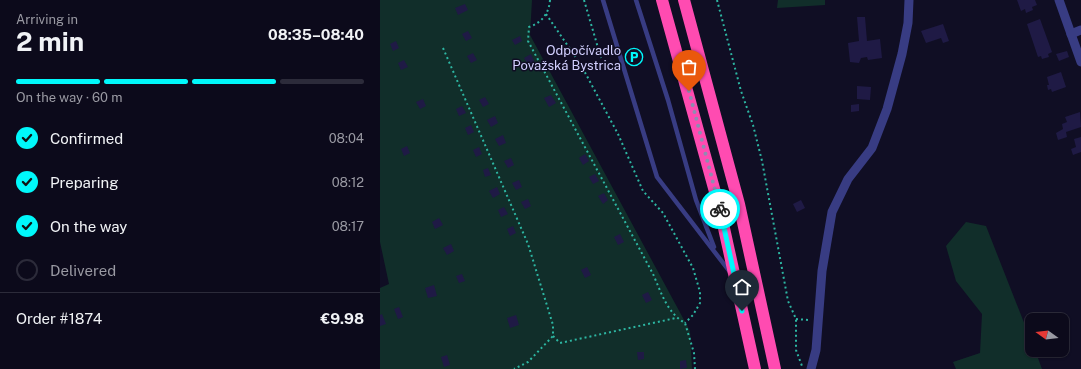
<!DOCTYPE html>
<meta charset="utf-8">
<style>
body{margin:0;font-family:"Public Sans",sans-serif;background:#151324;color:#f1f3f6;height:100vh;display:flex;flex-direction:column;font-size:15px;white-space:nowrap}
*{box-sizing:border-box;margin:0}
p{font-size:13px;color:#9a9aa3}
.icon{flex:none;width:22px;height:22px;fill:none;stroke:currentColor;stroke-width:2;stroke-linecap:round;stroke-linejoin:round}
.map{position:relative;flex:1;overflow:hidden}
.panel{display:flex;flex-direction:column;background:#0c0a1b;width:380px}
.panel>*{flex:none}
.needle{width:26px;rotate:285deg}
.tools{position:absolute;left:645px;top:313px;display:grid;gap:8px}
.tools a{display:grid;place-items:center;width:44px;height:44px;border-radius:8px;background:#0c0a1b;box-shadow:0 1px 3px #0004,0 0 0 1px #2c2b3a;font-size:20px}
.pin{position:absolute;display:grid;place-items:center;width:34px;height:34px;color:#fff;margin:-41px -17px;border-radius:50% 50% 50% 0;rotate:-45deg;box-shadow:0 0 4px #0007}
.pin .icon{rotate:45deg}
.courier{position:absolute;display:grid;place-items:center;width:40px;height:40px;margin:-20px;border:3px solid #00f8fb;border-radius:50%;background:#fff;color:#222;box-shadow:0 1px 5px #0007}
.overview em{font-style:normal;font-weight:700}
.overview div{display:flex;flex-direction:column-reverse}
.overview{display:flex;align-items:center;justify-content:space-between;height:68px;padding:0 16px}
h1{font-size:26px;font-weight:700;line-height:30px}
.bar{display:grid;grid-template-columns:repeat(4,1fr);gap:6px 4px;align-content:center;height:48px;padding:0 16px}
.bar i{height:5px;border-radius:3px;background:#2c2b3a}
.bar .active{background:#00f8fb}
.bar p{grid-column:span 4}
.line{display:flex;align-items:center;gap:10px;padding:0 16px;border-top:1px solid #2c2b3a}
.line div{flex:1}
ol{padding:0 16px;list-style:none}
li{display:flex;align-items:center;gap:12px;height:44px}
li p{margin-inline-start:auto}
li .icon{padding:4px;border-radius:50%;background:#00f8fb;color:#111;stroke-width:4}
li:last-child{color:#9a9aa3}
li i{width:22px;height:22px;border:2px solid #2c2b3a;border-radius:50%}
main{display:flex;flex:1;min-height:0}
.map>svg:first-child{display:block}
.green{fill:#112e2a}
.building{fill:#1f1a45}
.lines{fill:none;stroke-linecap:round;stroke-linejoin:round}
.path{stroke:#2db6a2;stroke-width:2;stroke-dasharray:2 3;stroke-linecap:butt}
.service{stroke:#383c83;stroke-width:4.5}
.minor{stroke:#383c83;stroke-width:9}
.motorway{stroke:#ff4bb1;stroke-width:12}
.done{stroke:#8e8cb2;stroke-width:4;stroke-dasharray:0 7.2}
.route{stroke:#00f8fb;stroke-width:5}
.labels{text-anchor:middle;stroke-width:3;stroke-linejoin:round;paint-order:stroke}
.poi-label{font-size:13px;fill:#d2d0ff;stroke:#100e24;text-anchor:end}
</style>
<main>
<section class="panel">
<div class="overview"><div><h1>2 min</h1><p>Arriving in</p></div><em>08:35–08:40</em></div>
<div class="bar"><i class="active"></i><i class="active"></i><i class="active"></i><i></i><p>On the way · 60 m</p></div>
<ol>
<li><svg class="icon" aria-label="check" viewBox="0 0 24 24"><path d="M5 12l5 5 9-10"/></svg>Confirmed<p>08:04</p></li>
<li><svg class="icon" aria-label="check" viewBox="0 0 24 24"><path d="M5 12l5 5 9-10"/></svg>Preparing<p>08:12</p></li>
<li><svg class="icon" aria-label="check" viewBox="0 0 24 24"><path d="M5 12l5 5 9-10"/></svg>On the way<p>08:17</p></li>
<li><i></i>Delivered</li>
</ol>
<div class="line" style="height:52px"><div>Order #1874</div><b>€9.98</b></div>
</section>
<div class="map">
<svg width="701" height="369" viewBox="0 0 701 369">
<rect width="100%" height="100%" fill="#100e24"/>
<g class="green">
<path d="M0,0H152L150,35L310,331L312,369H0V288L9,284L0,242Z"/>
<path d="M398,0H445V5L397,8Z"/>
<path d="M586,222L606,226L652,343V350H655L662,369H576L573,362L600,353L602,314L576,281L566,246Z"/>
</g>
<g class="building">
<path d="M637,0H655L657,5L652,7L653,10L646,13L645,9L641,11Z"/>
<path d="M85,4L88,10L78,15L75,8Z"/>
<path d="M477,17H485L487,41L500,39L502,58L488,60L487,57L481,58L479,63L470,62L468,43L479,41Z"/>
<path d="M660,19L672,52L668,54L669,57L662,59L661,56L658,57L647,24Z"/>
<path d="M563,24L569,41L563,43L561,38L546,43L541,31Z"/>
<path d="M88,31L92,38L86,41L82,34Z"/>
<path d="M140,36L142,41L135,45L132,40Z"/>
<path d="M16,41L19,48L13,51L10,44Z"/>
<path d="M687,51L689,57L679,61L676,54Z"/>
<path d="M93,53L97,60L91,63L87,56Z"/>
<path d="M151,54L155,63L149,66L144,58Z"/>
<path d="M24,60L28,67L21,70L18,63Z"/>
<path d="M681,72L686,87L672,92L671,89L668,90L667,85H669L667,77Z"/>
<path d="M477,86L491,87L490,100L477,99Z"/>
<path d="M171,95L176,103L169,107L164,98Z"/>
<path d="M105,97L109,104L103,107L99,100Z"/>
<path d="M43,99L46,106L40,109L36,102Z"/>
<path d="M479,104V111L471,112V105Z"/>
<path d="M82,106L86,113L79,116L76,109Z"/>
<path d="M700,112L701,127L686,132L687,137L678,140L676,133L683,129L682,124L687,122L685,117Z"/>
<path d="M115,116L118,123L111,127L107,120Z"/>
<path d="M91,125L94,132L88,135L85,128Z"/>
<path d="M123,135L126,143L119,146L115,139Z"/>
<path d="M701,137V152L693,155L691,149L696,147L694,139Z"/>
<path d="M27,146L30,153L24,156L21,149Z"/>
<path d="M99,147L102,154L96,157L93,150Z"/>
<path d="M205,154L209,161L203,165L199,158Z"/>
<path d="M131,158L134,165L128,168L124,161Z"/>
<path d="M108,168L111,175L105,177L103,170Z"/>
<path d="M215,174L219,181L213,184L209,177Z"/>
<path d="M139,180L142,187L136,190L132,183Z"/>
<path d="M117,187L120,194L113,198L109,191Z"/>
<path d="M224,193L228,200L223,204L218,196Z"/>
<path d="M148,199L151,206L145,209L141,202Z"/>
<path d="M421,200L425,208L417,212L413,204Z"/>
<path d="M124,207L128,214L121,217L118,210Z"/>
<path d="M59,218L63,225L55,229L52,222Z"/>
<path d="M133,226L136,233L130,236L127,229Z"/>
<path d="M240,234L244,242L238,245L234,237Z"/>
<path d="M71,244L74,251L67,255L63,248Z"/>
<path d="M207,267L211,275L205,278L201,270Z"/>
<path d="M82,274L85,281L79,283L76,276Z"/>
<path d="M54,285L57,296L48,298L45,288Z"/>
<path d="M268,292L272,300L266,303L262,295Z"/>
<path d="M19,307L23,317L18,319L14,309Z"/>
<path d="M2,314L6,324L0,326V315Z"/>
<path d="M136,315L139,325L130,328L127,318Z"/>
<path d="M257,352H264V359L258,360Z"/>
<path d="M67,355L70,365L64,367L61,357Z"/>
<path d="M306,360L307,368L300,369V361Z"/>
</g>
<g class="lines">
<g class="path">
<path d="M170,0C169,14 161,23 149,27L148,41L273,274C281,292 287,313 305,323L314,353L315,369"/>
<path d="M204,0L221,58"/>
<path d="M337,0L361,91L373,125L382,161L408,301L416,319V350L422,366"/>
<path d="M166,14L201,65L238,134L263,191L283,213L313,268L320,292V303L313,315L305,323"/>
<path d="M63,48L148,244L173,325V336L148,362L134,369"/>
<path d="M416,319L429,320"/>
<path d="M173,336L180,343L296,318"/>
</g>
<g class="service">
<path d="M223,0L277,177L350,272"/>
<path d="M256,0L288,100L316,200L334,247"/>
</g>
<g class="minor">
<path d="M679,0L701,62"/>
<path d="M691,34L701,30"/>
<path d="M431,369L436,350L442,271L452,212L468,179L492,148L507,109L522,54L528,23L529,0"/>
</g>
<g class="motorway">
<path d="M282,0L340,210L375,369"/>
<path d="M304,0L359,204L395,369"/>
</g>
</g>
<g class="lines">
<path class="done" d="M309,91L340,209"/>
<path class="route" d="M340,209L362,311"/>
</g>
<defs>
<symbol id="parking-ring" viewBox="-11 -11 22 22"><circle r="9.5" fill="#100e24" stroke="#00f8fb" stroke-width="1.5"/><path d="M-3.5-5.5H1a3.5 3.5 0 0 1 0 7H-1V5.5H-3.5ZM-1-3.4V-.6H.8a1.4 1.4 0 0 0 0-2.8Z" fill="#00f8fb"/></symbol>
</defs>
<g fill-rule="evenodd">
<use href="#parking-ring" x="244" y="47" width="20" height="20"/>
</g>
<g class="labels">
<g class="poi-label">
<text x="241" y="55">Odpočívadlo<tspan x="241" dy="15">Považská Bystrica</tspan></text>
</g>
</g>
</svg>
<div class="tools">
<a><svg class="needle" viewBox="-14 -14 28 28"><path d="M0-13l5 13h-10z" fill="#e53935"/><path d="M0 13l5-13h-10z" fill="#9a9aa3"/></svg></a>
</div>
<div class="pin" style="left:309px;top:91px;background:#ea580c"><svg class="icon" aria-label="bag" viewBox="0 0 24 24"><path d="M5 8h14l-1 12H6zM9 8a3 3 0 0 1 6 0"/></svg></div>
<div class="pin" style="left:362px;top:311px;background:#1f2937"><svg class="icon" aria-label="home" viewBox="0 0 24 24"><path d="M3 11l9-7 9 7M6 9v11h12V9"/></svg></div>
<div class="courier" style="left:340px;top:209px"><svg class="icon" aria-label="bike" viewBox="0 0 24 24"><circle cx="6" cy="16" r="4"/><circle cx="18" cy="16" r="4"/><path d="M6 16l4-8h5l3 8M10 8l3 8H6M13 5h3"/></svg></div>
</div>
</main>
